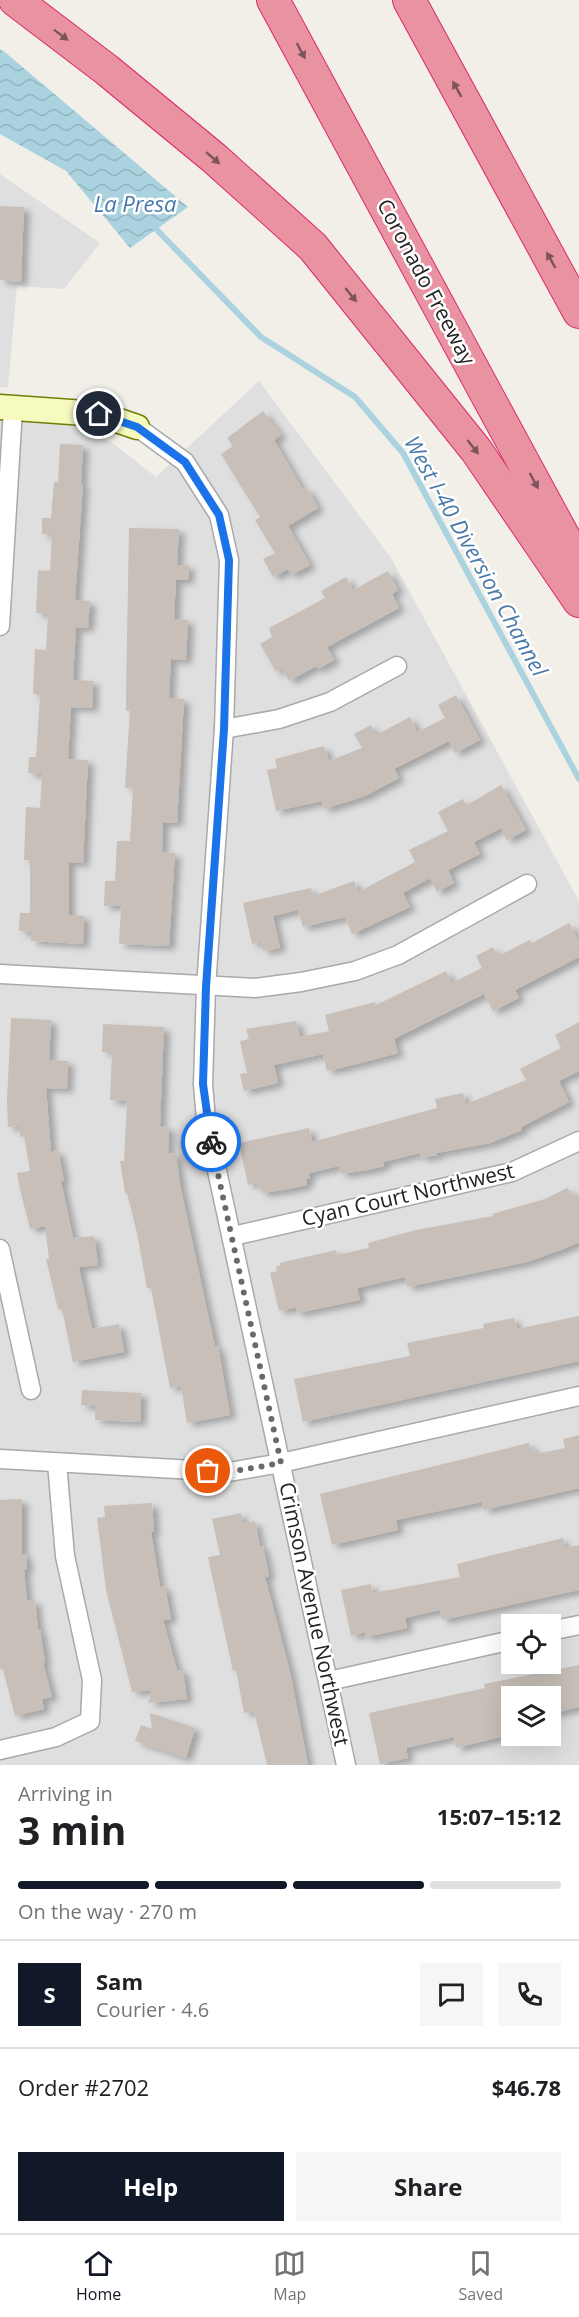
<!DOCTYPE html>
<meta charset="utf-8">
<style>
body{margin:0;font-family:"Open Sans",sans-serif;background:#f6f6f6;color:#202124;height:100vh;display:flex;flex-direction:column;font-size:22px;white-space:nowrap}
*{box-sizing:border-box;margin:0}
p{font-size:20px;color:#757577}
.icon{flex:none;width:33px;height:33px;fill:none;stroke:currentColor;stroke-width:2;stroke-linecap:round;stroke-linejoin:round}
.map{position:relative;height:1765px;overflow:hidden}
.side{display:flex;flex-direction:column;background:#fff;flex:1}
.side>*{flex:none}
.fabs{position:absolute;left:501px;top:1614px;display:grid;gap:12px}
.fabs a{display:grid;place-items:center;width:60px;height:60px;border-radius:0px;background:#fff;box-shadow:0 6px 24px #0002;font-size:30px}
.pin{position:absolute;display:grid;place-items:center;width:51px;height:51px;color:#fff;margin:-26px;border:3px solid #fff;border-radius:50%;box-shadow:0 2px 6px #0007}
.courier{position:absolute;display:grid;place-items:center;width:60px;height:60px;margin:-30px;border:4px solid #1a73e8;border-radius:50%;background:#fff;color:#222;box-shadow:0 2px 8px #0007}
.overview em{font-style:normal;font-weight:700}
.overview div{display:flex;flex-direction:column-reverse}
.overview{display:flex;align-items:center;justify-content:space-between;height:102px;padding:0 18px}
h1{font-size:39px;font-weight:700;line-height:45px}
.bar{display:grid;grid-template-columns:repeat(4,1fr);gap:9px 6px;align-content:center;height:72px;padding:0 18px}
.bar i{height:8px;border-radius:4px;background:#e0e0e0}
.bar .on{background:#111827}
.bar p{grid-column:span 4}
.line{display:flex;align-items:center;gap:15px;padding:0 18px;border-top:2px solid #e0e0e0}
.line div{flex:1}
.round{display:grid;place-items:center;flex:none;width:63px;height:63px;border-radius:0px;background:#f6f6f6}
.cta{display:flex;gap:12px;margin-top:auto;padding:12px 18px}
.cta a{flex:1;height:69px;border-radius:0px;background:#111827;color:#fff;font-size:24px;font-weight:700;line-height:69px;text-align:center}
.cta a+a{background:#f6f6f6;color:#202124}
.tab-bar{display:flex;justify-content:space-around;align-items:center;height:84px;border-top:2px solid #e0e0e0;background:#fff;font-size:16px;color:#757577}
.tab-bar a{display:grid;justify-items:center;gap:3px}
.tab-bar .on{color:#111827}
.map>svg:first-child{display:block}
.residential{fill:#e0dfdf;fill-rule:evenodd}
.water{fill:url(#water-waves)}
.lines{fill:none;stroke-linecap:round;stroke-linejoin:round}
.stream{stroke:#aad3df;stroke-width:6}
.building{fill:#c7bfb8;filter:url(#shadow)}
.street-casing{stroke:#a9a9a9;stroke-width:21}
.secondary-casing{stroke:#707d05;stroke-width:27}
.highway-casing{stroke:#dc2a67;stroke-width:34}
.street{stroke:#fff;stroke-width:18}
.secondary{stroke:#f7fabf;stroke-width:24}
.highway{stroke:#e892a2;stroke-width:32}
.oneway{fill:#7b545c}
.done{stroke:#6b6a68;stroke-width:6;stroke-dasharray:0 10.8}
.route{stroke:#1a73e8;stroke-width:8}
.labels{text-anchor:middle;stroke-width:5;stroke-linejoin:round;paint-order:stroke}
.street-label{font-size:21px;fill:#222;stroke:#fff}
.water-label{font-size:22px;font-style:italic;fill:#4a7aab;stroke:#fff}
</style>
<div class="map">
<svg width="579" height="1765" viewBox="0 0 579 1765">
<defs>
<pattern id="water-waves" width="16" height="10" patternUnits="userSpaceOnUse" patternTransform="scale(1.5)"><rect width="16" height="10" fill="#aad3df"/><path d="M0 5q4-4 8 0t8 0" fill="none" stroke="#92b5bf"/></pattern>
<filter id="shadow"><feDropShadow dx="6" dy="4" stdDeviation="3" flood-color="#0004"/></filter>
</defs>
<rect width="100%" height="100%" fill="#f2efe9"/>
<g class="residential">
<path d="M0,174L100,243L64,289L17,286L8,387H0Z"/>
<path d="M259,381L391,558L579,901V1765H0V419L70,423L111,442L156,477ZM512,1624H550V1664H512ZM512,1696H550V1736H512Z"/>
</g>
<path class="water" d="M0,49L6,53L188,207L130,248L66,171L0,134Z"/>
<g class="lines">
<path class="stream" d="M156,229L261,337L355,397L403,453L579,779"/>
</g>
<g class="building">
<path d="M0,206L24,207L21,282L0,280Z"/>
<path d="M263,411L281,435L274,440L303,490L307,488L318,508L288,526L310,565L291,575L288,569L273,577L263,559L275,553L255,520L260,517L221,454L233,446L227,438Z"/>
<path d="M60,444L83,445L81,484H83L75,600L90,601L88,628L76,627L73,680L93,681L92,708L71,707L68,759L88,760L83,863L69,862V915L84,916L83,944L31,941V932L19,931L20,913H30V860H24L26,807L40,808L42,774L28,773L29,757H36L40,695L33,694L35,649L46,650L48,614L36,613L38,570L50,571L52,534H42V518H51L54,482H58Z"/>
<path d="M129,528L179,529L177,565H189L188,580H176L174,619L188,620L186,660L171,659L169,698L184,699L177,823L163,822L162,852L175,853L169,946L119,944L121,906H104L105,881H115L117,841H130L133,788H125L130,711H126V696Z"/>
<path d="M388,571L398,590L392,594L399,608L327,647L334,660L318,669L316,666L289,681L282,668L276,672L260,644L272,637L269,628L325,598L321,591L346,577L353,590Z"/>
<path d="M456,695L480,740L455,753L449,741L394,769L399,778L365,796L324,809L322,801L276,811L267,770L277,768L275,759L324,746L329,761L362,748L354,734L371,725L376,735L410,717L417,732L445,718L438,705Z"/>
<path d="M501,785L526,830L507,840L501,828L474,842L480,854L448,870L454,883L437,892L430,878L403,893L410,907L352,934L345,917L303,927L298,910L273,916L280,948L263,951L261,942L252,944L243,903L311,888L313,896L354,881L358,892L415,862L409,850L448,831L438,812L463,799L467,805Z"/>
<path d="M569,923L579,942V957L515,990L519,998L493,1011L484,994L394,1039L398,1053L357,1064L327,1071L323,1054L274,1065L278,1083L244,1091L240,1074L247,1073L240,1041L249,1039L246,1029L296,1021L300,1037L329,1031L325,1015L375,1002L376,1005L446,971L452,983L482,968L476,956L493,947L498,956L530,940L532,943Z"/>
<path d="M11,1018L51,1020L49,1060L68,1061L67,1089L46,1088L51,1152L58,1150L64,1181H61L73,1238L94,1236L98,1265L79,1267L92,1329L119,1324L124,1352L73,1362L62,1309H58L46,1259H49L45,1226L30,1229L20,1189L17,1173L30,1171L24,1136L20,1137L19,1126L8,1127L7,1100Z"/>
<path d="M579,1022V1071L559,1081L569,1102L521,1127L522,1130L490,1143L437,1153V1155L421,1158L420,1153L383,1162L384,1166L368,1170L341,1174L339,1166L309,1173L310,1178L306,1179L307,1185L289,1189L263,1193L256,1183L248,1185L239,1143L309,1128L312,1142L437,1108L435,1099L463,1093L466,1104L526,1080L520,1069L561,1048L555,1035Z"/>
<path d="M103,1024L164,1027L160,1126L169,1127L168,1154L176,1153L180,1185L215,1347L218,1346L230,1415L187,1423L181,1386L170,1388L151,1288H147L137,1233L127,1193H125L120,1161H124L127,1101L110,1100L112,1052H102Z"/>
<path d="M567,1188L575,1197L579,1195V1242L561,1250L527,1262L407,1287L405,1277L357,1288L360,1300L297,1313L296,1307L279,1311L270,1273L277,1271L276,1267L280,1265V1263L336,1250L337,1255L369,1248L368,1243L416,1230L493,1216L492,1214L545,1199Z"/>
<path d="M579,1316V1361L303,1422L294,1379L410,1356L407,1343L484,1328L483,1324L514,1318L517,1329Z"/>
<path d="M82,1390L141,1393L140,1422L95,1420V1406L81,1405Z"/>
<path d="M579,1435V1488L484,1510L482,1502L396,1520L398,1530L332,1545L320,1494L529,1443L531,1450L535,1449L536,1454L565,1448L563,1439Z"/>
<path d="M22,1499V1554H26L27,1570H24L27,1601L35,1600L38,1630L40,1629L45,1662L43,1663L52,1697L42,1699L44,1709L15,1716L3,1669L0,1670V1500Z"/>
<path d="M152,1503L154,1532H151L160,1587L165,1586L171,1619L163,1620L177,1670H183L187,1699L148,1703L152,1690L132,1692L106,1590L97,1518L105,1517L104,1506Z"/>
<path d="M241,1513L243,1523L255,1521L260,1547L263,1546L269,1576L265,1577L290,1672L308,1765H267L254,1711L244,1713L236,1670L233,1671L208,1557L220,1555L212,1519Z"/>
<path d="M563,1538L565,1548L579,1545V1590L442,1620L440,1610L405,1618L407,1628L366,1637L365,1632L351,1636L341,1590L371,1584L373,1593L460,1577L457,1564Z"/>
<path d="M579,1665V1707L550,1714V1696H512V1734L456,1748L454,1737L406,1748L408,1758L380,1764L369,1713L485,1688L484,1684Z"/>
<path d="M150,1713L195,1728L186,1758L135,1741L141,1725L152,1729Z"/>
</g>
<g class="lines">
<defs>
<g id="street">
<path d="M137,427L185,462L219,515L229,560L224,729L206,987L203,1084L206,1120L346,1765"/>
<path d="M0,626L13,408"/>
<path d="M224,729L279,719L330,702L397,666"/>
<path d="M0,974L255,988L301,982L355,971L398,955L527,884"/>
<path d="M233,1236L512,1172L579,1141"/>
<path d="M0,1249L31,1390"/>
<path d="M0,1459L229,1472L281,1463L579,1396"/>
<path d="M550,1631L579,1625"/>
<path d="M329,1681L512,1640"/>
<path d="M0,1750L56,1737L90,1721L92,1680L65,1556L57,1463"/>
</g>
<path id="secondary" d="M0,407L99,414L137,427"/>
<g id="highway">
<path d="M15,0L107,70L214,158L313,247L476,450L579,601"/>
<path d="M273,0L579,565"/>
<path d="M409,0L579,312"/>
</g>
</defs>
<use href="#street" class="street-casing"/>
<use href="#secondary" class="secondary-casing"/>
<use href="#highway" class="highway-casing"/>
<use href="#street" class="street"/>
<use href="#secondary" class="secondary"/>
<use href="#highway" class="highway"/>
</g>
<defs><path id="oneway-solid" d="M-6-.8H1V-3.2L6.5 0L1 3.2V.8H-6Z" transform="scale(1.5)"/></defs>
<g class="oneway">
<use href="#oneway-solid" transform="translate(61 35) rotate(37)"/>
<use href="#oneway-solid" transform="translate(301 51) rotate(62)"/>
<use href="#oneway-solid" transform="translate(457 89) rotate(-119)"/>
<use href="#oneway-solid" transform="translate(213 158) rotate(41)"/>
<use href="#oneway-solid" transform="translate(551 260) rotate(-119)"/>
<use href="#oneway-solid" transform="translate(351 295) rotate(51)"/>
<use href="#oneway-solid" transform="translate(473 447) rotate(52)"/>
<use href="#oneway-solid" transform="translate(534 481) rotate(62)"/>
</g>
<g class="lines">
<path class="done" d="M208,1471L229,1472L281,1463L211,1142"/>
<path class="route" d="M99,414L137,427L185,462L219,515L229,560L224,729L206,987L203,1084L211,1142"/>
</g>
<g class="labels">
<g class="street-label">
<text transform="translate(426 282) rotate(62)" y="7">Coronado Freeway</text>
<text transform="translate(408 1195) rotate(-13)" y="7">Cyan Court Northwest</text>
<text transform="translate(314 1614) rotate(78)" y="7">Crimson Avenue Northwest</text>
</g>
<g class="water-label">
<text x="135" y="212">La Presa</text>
<text transform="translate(476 556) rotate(61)" y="8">West I-40 Diversion Channel</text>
</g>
</g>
</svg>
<div class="fabs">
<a><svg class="icon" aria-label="locate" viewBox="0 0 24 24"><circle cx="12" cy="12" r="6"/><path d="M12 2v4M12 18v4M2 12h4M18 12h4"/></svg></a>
<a><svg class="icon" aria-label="layers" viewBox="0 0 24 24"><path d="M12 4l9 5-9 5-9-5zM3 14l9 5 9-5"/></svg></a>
</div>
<div class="pin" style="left:208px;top:1471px;background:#ea580c"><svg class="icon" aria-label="bag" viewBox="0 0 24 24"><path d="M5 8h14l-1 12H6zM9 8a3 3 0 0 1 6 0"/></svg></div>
<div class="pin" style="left:99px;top:414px;background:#1f2937"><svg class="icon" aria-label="home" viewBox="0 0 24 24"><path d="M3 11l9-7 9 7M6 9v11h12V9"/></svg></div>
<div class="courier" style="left:211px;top:1142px"><svg class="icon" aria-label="bike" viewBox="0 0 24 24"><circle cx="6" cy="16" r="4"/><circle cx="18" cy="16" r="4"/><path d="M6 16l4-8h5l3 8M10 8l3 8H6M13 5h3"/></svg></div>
</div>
<section class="side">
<div class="overview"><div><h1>3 min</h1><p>Arriving in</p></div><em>15:07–15:12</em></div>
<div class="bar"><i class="on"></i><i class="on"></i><i class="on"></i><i></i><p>On the way · 270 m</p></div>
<div class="line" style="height:108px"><b class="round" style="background:#111827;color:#fff">S</b><div><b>Sam</b><p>Courier · 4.6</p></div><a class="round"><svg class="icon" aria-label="chat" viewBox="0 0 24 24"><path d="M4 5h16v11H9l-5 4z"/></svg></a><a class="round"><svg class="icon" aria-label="phone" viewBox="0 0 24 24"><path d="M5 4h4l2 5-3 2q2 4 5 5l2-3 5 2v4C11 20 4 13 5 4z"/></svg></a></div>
<div class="line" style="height:78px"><div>Order #2702</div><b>$46.78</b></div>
<div class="cta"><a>Help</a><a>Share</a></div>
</section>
<nav class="tab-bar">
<a class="on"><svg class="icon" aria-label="home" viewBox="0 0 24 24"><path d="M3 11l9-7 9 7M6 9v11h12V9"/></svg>Home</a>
<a><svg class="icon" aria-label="map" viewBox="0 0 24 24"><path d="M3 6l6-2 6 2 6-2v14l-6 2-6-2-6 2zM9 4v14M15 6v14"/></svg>Map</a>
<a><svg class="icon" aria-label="saved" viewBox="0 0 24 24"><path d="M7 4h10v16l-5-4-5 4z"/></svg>Saved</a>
</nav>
